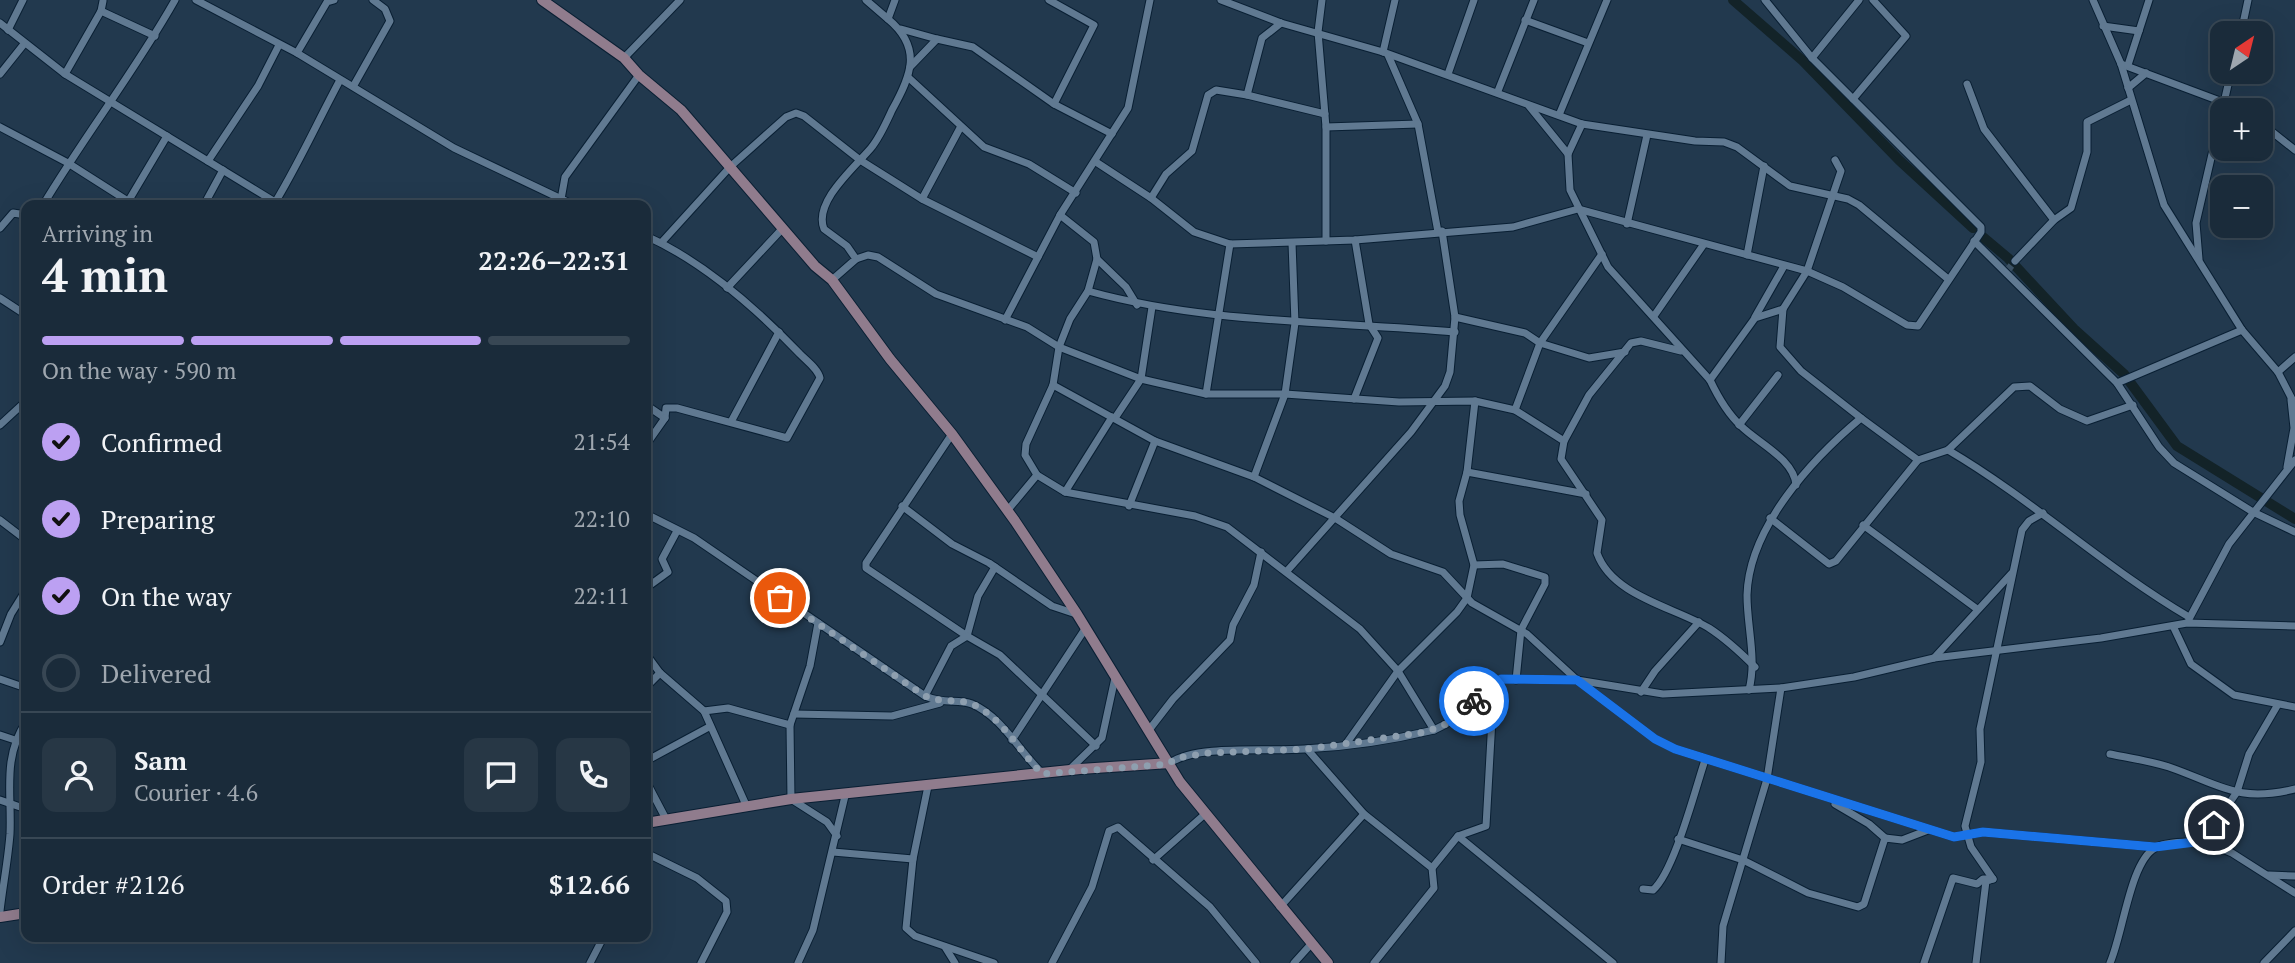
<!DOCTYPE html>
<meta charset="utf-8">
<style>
body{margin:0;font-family:"PT Serif",serif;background:#273745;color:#f1f3f6;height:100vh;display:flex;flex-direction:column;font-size:26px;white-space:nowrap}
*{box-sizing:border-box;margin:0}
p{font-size:23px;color:#9fa7af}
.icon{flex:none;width:38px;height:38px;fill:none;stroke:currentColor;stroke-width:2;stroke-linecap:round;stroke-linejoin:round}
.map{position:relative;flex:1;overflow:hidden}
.sheet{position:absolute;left:21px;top:200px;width:630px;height:742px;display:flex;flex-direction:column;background:#1a2b3a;border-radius:14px;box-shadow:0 7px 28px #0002,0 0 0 2px #384754}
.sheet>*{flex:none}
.needle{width:46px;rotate:35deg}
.buttons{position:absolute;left:2210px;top:21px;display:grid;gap:14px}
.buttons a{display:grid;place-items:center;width:63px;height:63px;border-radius:14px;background:#1a2b3a;box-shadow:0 7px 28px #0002,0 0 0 2px #384754;font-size:35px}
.pin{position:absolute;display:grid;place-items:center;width:60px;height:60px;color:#fff;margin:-30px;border:4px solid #fff;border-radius:50%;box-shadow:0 2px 7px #0007}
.courier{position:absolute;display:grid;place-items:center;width:70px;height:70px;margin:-35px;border:5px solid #1a73e8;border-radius:50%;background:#fff;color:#222;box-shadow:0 2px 9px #0007}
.head em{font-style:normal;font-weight:600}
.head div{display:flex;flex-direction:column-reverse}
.head{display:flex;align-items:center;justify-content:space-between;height:119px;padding:0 21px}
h1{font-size:46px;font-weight:600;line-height:52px}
.bar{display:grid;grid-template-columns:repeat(4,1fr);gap:10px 7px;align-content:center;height:84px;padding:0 21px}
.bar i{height:9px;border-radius:5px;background:#384754}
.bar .active{background:#bca0f2}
.bar p{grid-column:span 4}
.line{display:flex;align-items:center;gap:18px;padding:0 21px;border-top:2px solid #384754}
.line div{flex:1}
.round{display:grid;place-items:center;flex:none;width:74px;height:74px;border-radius:14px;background:#273745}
ol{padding:0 21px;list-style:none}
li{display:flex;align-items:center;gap:21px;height:77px}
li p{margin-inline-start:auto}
li .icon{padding:7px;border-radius:50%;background:#bca0f2;color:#111;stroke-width:4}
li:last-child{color:#9fa7af}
li i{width:38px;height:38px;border:4px solid #384754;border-radius:50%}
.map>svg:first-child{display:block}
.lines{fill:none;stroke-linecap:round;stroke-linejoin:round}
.canal{stroke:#132328;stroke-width:10}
.street-tunnel{stroke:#3b5164;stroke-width:7;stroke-dasharray:7 3.5;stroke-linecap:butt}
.street-casing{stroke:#091f33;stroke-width:9}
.secondary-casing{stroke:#091f33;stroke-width:12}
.street{stroke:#607991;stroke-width:7}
.secondary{stroke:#907c8d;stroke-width:10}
.done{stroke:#8e9faf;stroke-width:7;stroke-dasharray:0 12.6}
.route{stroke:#1a73e8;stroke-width:9}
</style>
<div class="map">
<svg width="2295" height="963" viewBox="0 0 2295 963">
<rect width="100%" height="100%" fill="#22394e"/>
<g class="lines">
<g class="canal">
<path d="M1733,0L1803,61L1899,160L1973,228"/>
<path d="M1983,237L2008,258L2074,329L2124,374L2177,446L2295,519"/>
</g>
<path class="street-tunnel" d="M2007,271L2015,261"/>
<defs>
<g id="street">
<path d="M196,0L297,53"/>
<path d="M334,0L327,2L297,53L454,148L574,205"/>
<path d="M866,0L888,19"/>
<path d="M1049,0L1094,25L1054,104"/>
<path d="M1221,0L1281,23L1383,52L1582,124L1695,141L1724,142L1737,147L1790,186L1848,199L1859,205L1948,279"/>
<path d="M1322,0L1318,32L1326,127V241"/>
<path d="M2093,0L2121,64L2164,205L2242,330L2278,372L2295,405"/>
<path d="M101,11L155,36"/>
<path d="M1525,20L1588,43"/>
<path d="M0,23L65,74L280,205"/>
<path d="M2103,26L2139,31L2149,0"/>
<path d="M901,29L937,39"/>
<path d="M8,30L23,0"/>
<path d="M2241,33L2248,0"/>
<path d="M1383,52L1395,0"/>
<path d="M1388,55L1418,124L1438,232"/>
<path d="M624,58L680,0"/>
<path d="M1812,58L1859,0"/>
<path d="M2121,64L2244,110"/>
<path d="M2128,65L2139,31"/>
<path d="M910,67L937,39L973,47L1054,104L1112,134"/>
<path d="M0,74L24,44"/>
<path d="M65,74L101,11L103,1"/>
<path d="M1448,74L1474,0"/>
<path d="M909,78L984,147L1029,164L1076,193"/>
<path d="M1967,84L1984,129L2054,220"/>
<path d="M354,85L390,21L385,9L373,0"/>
<path d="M2128,88L2146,73"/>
<path d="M1498,91L1534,0"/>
<path d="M1247,95L1325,114"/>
<path d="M1853,99L1906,36L1873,0"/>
<path d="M1529,106L1568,154L1570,190L1608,267L1710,380C1718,397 1727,413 1741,426C1758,443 1794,459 1796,485"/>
<path d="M1559,115L1607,0"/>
<path d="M2261,123L2295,150"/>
<path d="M0,127L68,163L134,205"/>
<path d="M1326,127L1418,124"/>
<path d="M1568,154L1582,124"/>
<path d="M1835,160L1841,171L1807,271L1783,309L1780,347L1801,371L1861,418"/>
<path d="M208,161L258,86L279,45"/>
<path d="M1096,162L1151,198L1194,232L1230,244L1355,240L1513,227L1578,209L1807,271L1843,287L1907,325L1918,326L1981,232V227L1812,58L1765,0"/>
<path d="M1151,198L1166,174L1192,151L1208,95L1216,90L1247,95L1262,38L1281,23"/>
<path d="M922,199L960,128"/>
<path d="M129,200L167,136"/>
<path d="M276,201C300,161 318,121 340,80"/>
<path d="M43,205C85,135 135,71 175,0"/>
<path d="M204,205L223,170"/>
<path d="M560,205L565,177L639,75"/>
<path d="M1060,215L1094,242L1097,259L1126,287L1137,305"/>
<path d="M1627,224L1647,135"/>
<path d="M0,228L13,213L26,215"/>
<path d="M646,236C704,262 756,308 800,354C807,361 818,369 820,378L787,438L677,408H666L665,418L646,405"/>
<path d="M1974,241L2117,383L2159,447L2174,463L2253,512L2295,532"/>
<path d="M661,243L730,167L786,117L796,113L804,116L860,160L922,199L1038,257"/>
<path d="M1747,255L1764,166"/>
<path d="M856,259L868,255L878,257L936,294L1027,327L1059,347L1141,379L1206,394H1285L1399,402L1475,401L1515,410L1564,441L1561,459L1602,520L1597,553C1612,596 1674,607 1709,628C1726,639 1741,653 1755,667"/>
<path d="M2199,259L2196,223L2231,72"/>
<path d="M2015,261L2054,220L2071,208L2087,152V122L2131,100"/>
<path d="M832,280L856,259L847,246L824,229C813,202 855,167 871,148C880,137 886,123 892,110C911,76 923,48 888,19L895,0"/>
<path d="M727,288L783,228"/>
<path d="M1088,291C1207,324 1333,321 1455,332"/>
<path d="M0,298L26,315"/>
<path d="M1654,316L1704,244"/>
<path d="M1455,317L1525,333L1540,343L1589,358L1625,352"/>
<path d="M1755,317L1784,266"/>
<path d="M1005,320L1060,215L1128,108L1150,0"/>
<path d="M2278,372L2295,357"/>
<path d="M1710,380L1755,318L1783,309"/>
<path d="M2117,383L2242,330"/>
<path d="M1053,385L1155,441L1254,477L1335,518L1391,554L1443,572L1472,603L1527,634L1577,680L1655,739L1675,749L1954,837L1983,832L2155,847"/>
<path d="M1206,394L1230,244"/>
<path d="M1354,399L1378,338L1369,324L1355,240"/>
<path d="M1515,410L1540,343L1602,254"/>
<path d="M1115,418L1141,379L1152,307"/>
<path d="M732,420L779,332"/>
<path d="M0,425L26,401"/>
<path d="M1739,425L1778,375"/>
<path d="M952,434L866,563V568L967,636L978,596L995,567"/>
<path d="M1564,441L1589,395L1631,343L1641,341L1681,351"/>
<path d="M646,445L665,418"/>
<path d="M1948,450C2033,500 2104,567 2189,617"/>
<path d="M2287,467L2294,428L2291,400"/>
<path d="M1467,472L1586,494"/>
<path d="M1037,475L1065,492L1195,516L1227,527L1360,629L1398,671L1434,730"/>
<path d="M1254,477L1285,394L1295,323L1292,243"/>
<path d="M1065,492L1112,417"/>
<path d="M902,506L952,544L989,563L1052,606L1076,614"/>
<path d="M1129,506L1155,441"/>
<path d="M1007,511L1037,475L1025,455L1026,444L1053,385L1059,347L1070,319L1088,291L1097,259"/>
<path d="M646,514L694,538L925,696C945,705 957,698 972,704C1001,716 1020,752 1042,773"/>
<path d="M1770,518L1829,564L1836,561L1918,460L1948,450L2014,387L2030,386L2060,409L2087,421L2133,405"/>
<path d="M0,520L26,540"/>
<path d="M1863,525L1977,609"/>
<path d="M1474,565L1503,564L1545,577V584L1521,630L1516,680"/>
<path d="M1287,571L1411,432L1445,386L1450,372L1455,317L1442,231"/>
<path d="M646,588L668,572L662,559L677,531"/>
<path d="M2189,619L2229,544L2295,460"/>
<path d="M818,623L810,666L790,725L791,799L827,822L837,836"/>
<path d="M2173,626L2191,664L2234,695L2295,707"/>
<path d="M0,642L11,614L26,590"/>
<path d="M646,654L660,673L704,711L746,805"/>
<path d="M1934,658L2011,574"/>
<path d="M0,679L26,688"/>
<path d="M646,687L660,673"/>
<path d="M1749,690C1757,658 1747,628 1747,595C1749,527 1812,459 1861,418L1918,460"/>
<path d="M1641,692L1655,671L1699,622"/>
<path d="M925,696L951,646L967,636L1000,655L1096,746"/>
<path d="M704,711L728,708L790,725"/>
<path d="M794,714L892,716L940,703"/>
<path d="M1149,730L1173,699L1230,640L1233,625L1254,585L1261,552"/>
<path d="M0,735L15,740"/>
<path d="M1012,740L1085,629"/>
<path d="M1346,744L1398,671L1457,612L1467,598L1474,565L1460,515L1459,501L1467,472L1475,401"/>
<path d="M1307,749L1364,814L1432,868L1434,888L1374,963"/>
<path d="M2110,754C2130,758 2150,761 2169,767C2221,785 2237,803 2295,789"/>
<path d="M646,761L709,727"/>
<path d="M1170,763C1197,744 1270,752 1304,749C1346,747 1393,740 1434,730L1446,724L1501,679L1577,680L1663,694L1781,688L1854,677L1934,658L2101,638L2187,623L2295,626"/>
<path d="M1069,770L1102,738L1115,678"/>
<path d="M646,781L666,819"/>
<path d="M928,786L913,859L906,928L915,936L994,963"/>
<path d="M0,800L26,809"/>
<path d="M1835,804L1869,824L1885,838"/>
<path d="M1458,836L1486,826L1492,719L1478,698"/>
<path d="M1678,839L1743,860L1808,893L1858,907L1864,904L1885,838L1902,840L1928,830"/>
<path d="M2203,841L2232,853L2295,893"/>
<path d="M833,852L913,859"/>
<path d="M646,853L697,878L726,901L727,912L701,963"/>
<path d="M1153,860L1205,814"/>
<path d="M1432,868L1458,836L1613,963"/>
<path d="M2269,875L2295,876"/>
<path d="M1993,879L1971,847L1965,826L1981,762L1980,729L2022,530L2029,521L2043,513"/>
<path d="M1643,889L1653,890C1674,872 1695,790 1705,760"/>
<path d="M1280,907L1364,814"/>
<path d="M0,911C3,885 8,860 10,834C12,794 2,758 26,722"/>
<path d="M945,947L955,963"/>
<path d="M590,963L604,936"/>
<path d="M798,963L813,930L845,796"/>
<path d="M1052,963L1092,887L1109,831L1118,827L1210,907L1256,963"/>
<path d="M1294,963L1312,943"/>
<path d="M1721,963L1723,926L1767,779L1781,688"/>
<path d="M1924,963L1953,878L1977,884L1983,879H1993"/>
<path d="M1976,963L1986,881L1990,880"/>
<path d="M2110,963C2123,934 2130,862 2155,848C2166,841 2190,843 2203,841L2237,792L2249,754L2277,706"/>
<path d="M2264,963L2295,931"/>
</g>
<g id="secondary">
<path d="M542,0L624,58L639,75L681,110L815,266L832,280L890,359L952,434L1015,521L1077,614L1180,782L1328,963"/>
<path d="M646,823L791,799L1080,769L1170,763"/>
<path d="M0,917L26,913"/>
</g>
</defs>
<use href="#street" class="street-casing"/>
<use href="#secondary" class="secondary-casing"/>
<use href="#street" class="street"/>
<use href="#secondary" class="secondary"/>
</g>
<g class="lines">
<path class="done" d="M780,598L925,696C945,704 957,698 972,704C1001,716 1020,752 1042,774L1168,764L1177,758L1207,753L1307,749L1426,732L1446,724L1474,701"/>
<path class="route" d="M1474,701L1501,679L1577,680L1655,739L1675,749L1954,837L1983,832L2155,847L2203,841L2214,825"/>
</g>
</svg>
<div class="buttons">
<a><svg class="needle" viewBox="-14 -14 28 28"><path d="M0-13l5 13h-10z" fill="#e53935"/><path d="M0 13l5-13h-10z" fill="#9fa7af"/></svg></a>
<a>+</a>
<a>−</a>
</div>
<div class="pin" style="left:780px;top:598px;background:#ea580c"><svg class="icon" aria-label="bag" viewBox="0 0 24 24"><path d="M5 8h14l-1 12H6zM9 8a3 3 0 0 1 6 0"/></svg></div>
<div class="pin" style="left:2214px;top:825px;background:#1f2937"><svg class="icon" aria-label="home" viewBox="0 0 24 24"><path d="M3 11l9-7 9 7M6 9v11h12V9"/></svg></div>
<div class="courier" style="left:1474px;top:701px"><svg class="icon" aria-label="bike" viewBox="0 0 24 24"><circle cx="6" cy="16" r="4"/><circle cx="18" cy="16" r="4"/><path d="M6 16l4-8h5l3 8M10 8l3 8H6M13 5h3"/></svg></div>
<section class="sheet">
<div class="head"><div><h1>4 min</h1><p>Arriving in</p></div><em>22:26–22:31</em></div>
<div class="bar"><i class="active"></i><i class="active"></i><i class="active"></i><i></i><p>On the way · 590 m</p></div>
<ol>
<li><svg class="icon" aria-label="check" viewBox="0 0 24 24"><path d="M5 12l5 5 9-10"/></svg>Confirmed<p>21:54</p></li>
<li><svg class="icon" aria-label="check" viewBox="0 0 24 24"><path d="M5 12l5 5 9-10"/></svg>Preparing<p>22:10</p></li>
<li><svg class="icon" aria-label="check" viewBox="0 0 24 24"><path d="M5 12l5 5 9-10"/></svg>On the way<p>22:11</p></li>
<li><i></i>Delivered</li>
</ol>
<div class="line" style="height:126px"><a class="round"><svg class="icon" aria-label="person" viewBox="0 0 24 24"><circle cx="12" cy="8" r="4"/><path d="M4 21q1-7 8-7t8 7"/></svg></a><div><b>Sam</b><p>Courier · 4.6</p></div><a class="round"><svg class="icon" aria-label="chat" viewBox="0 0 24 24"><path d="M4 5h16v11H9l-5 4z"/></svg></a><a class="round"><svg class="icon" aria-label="phone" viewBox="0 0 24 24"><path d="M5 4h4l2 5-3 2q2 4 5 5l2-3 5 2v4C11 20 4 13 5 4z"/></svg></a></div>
<div class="line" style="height:91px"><div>Order #2126</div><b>$12.66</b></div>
</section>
</div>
